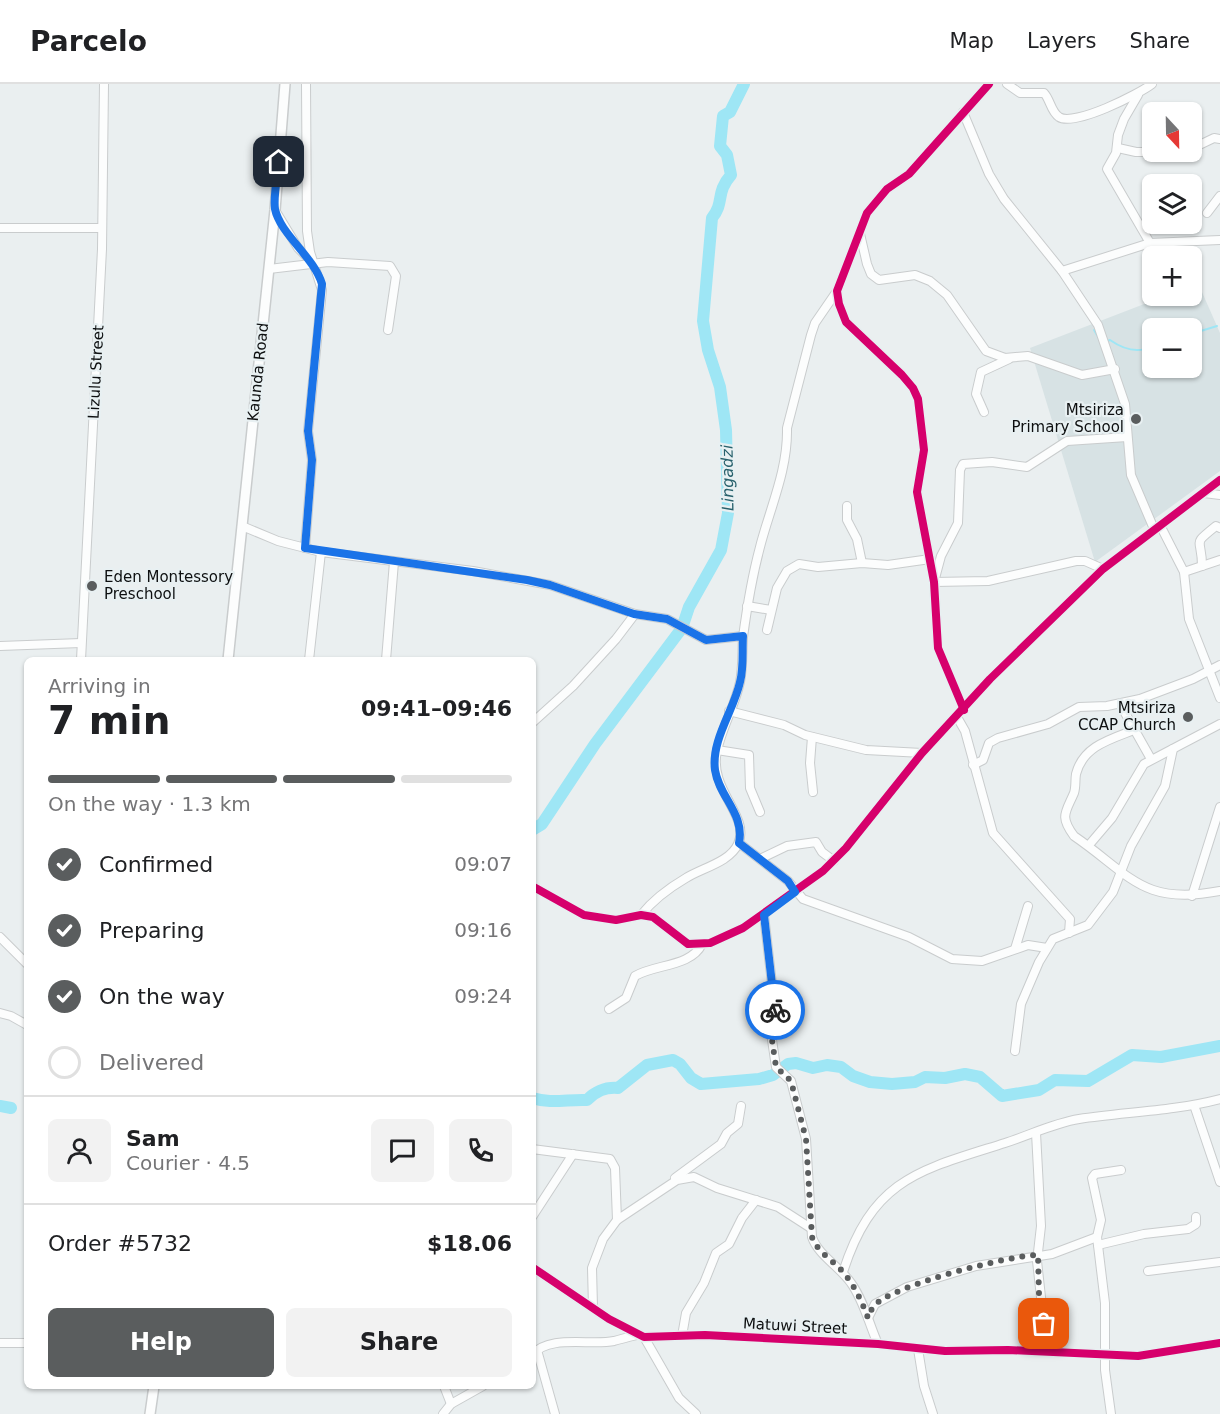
<!DOCTYPE html>
<meta charset="utf-8">
<style>
body{margin:0;font-family:"DejaVu Sans",sans-serif;background:#f2f2f2;color:#202124;height:100vh;display:flex;flex-direction:column;font-size:22px;white-space:nowrap}
*{box-sizing:border-box;margin:0}
p{font-size:20px;color:#757577}
.icon{flex:none;width:33px;height:33px;fill:none;stroke:currentColor;stroke-width:2;stroke-linecap:round;stroke-linejoin:round}
.map{position:relative;flex:1;overflow:hidden}
.details{position:absolute;left:24px;top:573px;width:512px;height:732px;display:flex;flex-direction:column;background:#fff;border-radius:9px;box-shadow:0 2px 4px #0004}
.details>*{flex:none}
.needle{width:39px;rotate:158deg}
.controls{position:absolute;left:1142px;top:18px;display:grid;gap:12px}
.controls a{display:grid;place-items:center;width:60px;height:60px;border-radius:9px;background:#fff;box-shadow:0 2px 4px #0004;font-size:30px}
.pin{position:absolute;display:grid;place-items:center;width:51px;height:51px;color:#fff;margin:-26px;border-radius:12px;box-shadow:0 3px 9px #0006}
.courier{position:absolute;display:grid;place-items:center;width:60px;height:60px;margin:-30px;border:4px solid #1a73e8;border-radius:50%;background:#fff;color:#222;box-shadow:0 2px 8px #0007}
.overview em{font-style:normal;font-weight:600}
.overview div{display:flex;flex-direction:column-reverse}
.overview{display:flex;align-items:center;justify-content:space-between;height:102px;padding:0 24px}
h1{font-size:39px;font-weight:600;line-height:45px}
.bar{display:grid;grid-template-columns:repeat(4,1fr);gap:9px 6px;align-content:center;height:72px;padding:0 24px}
.bar i{height:8px;border-radius:4px;background:#e0e0e0}
.bar .on{background:#5a5d5e}
.bar p{grid-column:span 4}
.line{display:flex;align-items:center;gap:15px;padding:0 24px;border-top:2px solid #e0e0e0}
.line div{flex:1}
.round{display:grid;place-items:center;flex:none;width:63px;height:63px;border-radius:9px;background:#f2f2f2}
ol{padding:0 24px;list-style:none}
li{display:flex;align-items:center;gap:18px;height:66px}
li p{margin-inline-start:auto}
li .icon{padding:6px;border-radius:50%;background:#5a5d5e;color:#fff;stroke-width:4}
li:last-child{color:#757577}
li i{width:33px;height:33px;border:3px solid #e0e0e0;border-radius:50%}
.primary-button{display:flex;gap:12px;margin-top:auto;padding:12px 24px}
.primary-button a{flex:1;height:69px;border-radius:9px;background:#5a5d5e;color:#fff;font-size:24px;font-weight:600;line-height:69px;text-align:center}
.primary-button a+a{background:#f2f2f2;color:#202124}
header{display:flex;align-items:center;gap:36px;box-sizing:border-box;height:84px;padding:0 30px;background:#fff;border-bottom:2px solid #e0e0e0}
header strong{font-size:28px}
nav{display:flex;gap:33px;margin-inline-start:auto;font-size:21px}
.map>svg:first-child{display:block}
.built{fill:#d7e2e4;fill-rule:evenodd}
.lines{fill:none;stroke-linecap:round;stroke-linejoin:round}
.stream{stroke:#9ee6f5;stroke-width:2}
.river{stroke:#9ee6f5;stroke-width:12}
.minor-casing{stroke:#c9cccd;stroke-width:10}
.major-casing{stroke:#c9cccd;stroke-width:12}
.minor{stroke:#fcfdfd;stroke-width:8}
.major{stroke:#fcfdfd;stroke-width:9}
.cycleway-casing{stroke:#e8f0f2;stroke-width:11}
.cycleway{stroke:#d6006c;stroke-width:8}
.done{stroke:#5a5d5e;stroke-width:6;stroke-dasharray:0 10.8}
.route{stroke:#1a73e8;stroke-width:8}
.poi-dot{fill:#5a5d5e;stroke:#e8f0f2;stroke-width:2}
.labels{text-anchor:middle;stroke-width:4.5;stroke-linejoin:round;paint-order:stroke}
.street-label{font-size:15px;fill:#0d0f10;stroke:#e8f0f2}
.poi-label{font-size:15px;fill:#0d0f10;stroke:#e8f0f2;text-anchor:end}
.water-label{font-size:16px;font-style:italic;fill:#28616c;stroke:#e8f0f2}
</style>
<header>
<strong>Parcelo</strong>
<nav><a>Map</a><a>Layers</a><a>Share</a></nav>
</header>
<div class="map">
<svg width="1220" height="1330" viewBox="0 0 1220 1330">
<rect width="100%" height="100%" fill="#eaeff0"/>
<path class="built" d="M1198,199L1220,249V387L1095,478L1030,264L1165,212H1191V202ZM1152,244H1191V284H1152Z"/>
<g class="lines">
<g class="stream">
<path d="M1166,244H1168"/>
<path d="M1094,246L1100,256"/>
<path d="M1191,250L1217,242"/>
<path d="M1105,258L1110,256C1123,265 1138,270 1152,262"/>
</g>
<g class="river">
<path d="M532,746L542,740L595,660L682,544L689,523L721,466L728,429L726,346L720,303L708,266L703,237L712,134C725,118 715,109 731,91L727,71L720,62L723,32L730,28L744,0"/>
<path d="M532,1014C551,1020 568,1015 587,1016C596,1007 605,1003 618,1004L647,981L673,976L680,980L691,994L701,1000L759,995L773,991L788,980L796,979L813,984L827,981L841,983L853,992L870,998L892,1000L915,998L925,993L945,994L965,990L980,993L1002,1012L1039,1006L1055,996L1088,997L1132,971L1161,973L1220,962"/>
<path d="M0,1022L11,1024"/>
</g>
<defs>
<g id="minor">
<path d="M1007,0L1020,9H1044C1050,15 1051,28 1059,33C1074,43 1139,10 1152,0"/>
<path d="M1138,11L1124,35L1118,51L1116,69L1107,85L1150,159"/>
<path d="M963,28L989,90L1004,115L1062,187L1098,241L1125,320L1131,391L1154,445"/>
<path d="M1118,64L1136,68H1173"/>
<path d="M1191,65L1214,54L1220,55"/>
<path d="M275,126L298,164L313,179"/>
<path d="M1207,129L1220,112"/>
<path d="M0,144H102"/>
<path d="M860,150L867,180L871,190L879,196L915,191L930,197L947,211L986,267L1005,274L1028,272L1082,291L1115,285"/>
<path d="M269,185L328,178L390,182L396,192L388,246"/>
<path d="M1062,187L1150,159L1220,156"/>
<path d="M984,328L976,310L981,288L1009,275"/>
<path d="M1204,409L1220,411"/>
<path d="M847,422V436L857,455L862,479"/>
<path d="M1160,441L1184,488L1189,535L1220,614"/>
<path d="M242,442L278,457L321,468L473,487L550,501L635,530L667,535L706,556L743,552"/>
<path d="M305,464L312,376L308,347L322,206L310,168L307,147L306,0"/>
<path d="M1202,482C1202,453 1191,462 1216,442L1220,444"/>
<path d="M1103,485L1085,477H1076L988,497L934,498L941,472L958,439L960,386L963,380L992,378L1027,383L1067,357L1127,353"/>
<path d="M1184,488L1220,476"/>
<path d="M747,522L771,526"/>
<path d="M767,546L777,504L787,487L799,480L818,483L862,479L888,481L930,475"/>
<path d="M0,562L81,559"/>
<path d="M81,576L102,165L104,0"/>
<path d="M309,576L321,468"/>
<path d="M386,576L394,478"/>
<path d="M1120,620L1151,675"/>
<path d="M964,626L938,564L934,498L917,408L924,366L918,315L913,304L902,291L846,238L839,220L837,207L867,129L887,105L909,90L989,0"/>
<path d="M729,627L784,641L805,651L866,666L922,669"/>
<path d="M957,633L965,647L993,749L1070,835L1069,849"/>
<path d="M532,639L573,602L616,555L635,530"/>
<path d="M1134,646C1111,655 1083,662 1076,690C1075,696 1076,703 1074,709C1066,728 1059,732 1074,752C1131,791 1142,822 1220,807"/>
<path d="M812,653L810,679L813,708"/>
<path d="M717,666L749,671L750,704L760,728"/>
<path d="M973,681L983,676L989,659L998,654L1048,640L1079,623L1107,622L1140,615L1193,595L1220,581"/>
<path d="M739,759L788,797L803,815L909,853L952,875L982,877L1028,861L1047,864"/>
<path d="M1089,761L1112,734L1144,680L1220,640"/>
<path d="M762,774L787,762L816,758L822,768L834,777"/>
<path d="M532,802L584,831L616,836L641,831L653,833L688,860L710,859L743,844L823,787L846,764L922,669L990,595L1103,485L1220,396"/>
<path d="M1192,812L1220,723"/>
<path d="M641,831C653,816 669,804 686,794C702,784 730,778 738,760C751,732 708,706 717,667C722,643 735,622 740,598C743,584 742,568 743,553C747,523 752,493 760,463C770,424 788,386 787,344L811,251L815,239L837,207"/>
<path d="M764,831L776,934L771,949L776,983L791,997L806,1055L812,1153C818,1171 840,1183 851,1199C864,1217 869,1240 878,1260"/>
<path d="M0,853L27,880"/>
<path d="M1015,865L1028,822"/>
<path d="M609,925L626,914L635,892C655,880 691,883 702,860"/>
<path d="M0,929L11,932L27,941"/>
<path d="M1015,967L1021,920L1039,878L1053,855L1088,841L1113,808L1131,762L1165,702L1173,665"/>
<path d="M1194,1021L1220,1098"/>
<path d="M1036,1049L1041,1142L1037,1177L1044,1240"/>
<path d="M532,1065L610,1075L615,1084L617,1136"/>
<path d="M675,1094L721,1060L727,1049L738,1040L741,1022"/>
<path d="M532,1133L573,1070"/>
<path d="M1098,1161L1144,1150L1188,1145L1196,1140V1133"/>
<path d="M532,1183L609,1235L644,1253L705,1251L878,1260L945,1267L1008,1266L1138,1272L1220,1259"/>
<path d="M1148,1187L1220,1178"/>
<path d="M843,1188C873,1094 920,1086 1005,1059C1030,1051 1054,1039 1079,1035C1126,1028 1174,1027 1220,1015"/>
<path d="M593,1223L592,1184L603,1155L617,1136L677,1096L694,1093L717,1104L778,1123L809,1143"/>
<path d="M868,1234L875,1220L907,1203L976,1182L1052,1170L1097,1153"/>
<path d="M682,1252L686,1229L704,1199L716,1169L729,1160L742,1134L756,1116"/>
<path d="M644,1253L679,1314L696,1330"/>
<path d="M0,1259H27"/>
<path d="M918,1265L924,1302L933,1330"/>
<path d="M537,1266L555,1330"/>
<path d="M532,1271C549,1250 591,1262 614,1257C621,1255 629,1253 637,1251"/>
<path d="M444,1302L451,1320"/>
<path d="M443,1330L451,1320L483,1302"/>
<path d="M1111,1330L1105,1286V1219L1097,1153L1101,1136L1092,1094L1095,1090L1121,1086"/>
</g>
<g id="major">
<path d="M228,576L275,126L285,0"/>
<path d="M150,1330L154,1302"/>
</g>
</defs>
<use href="#minor" class="minor-casing"/>
<use href="#major" class="major-casing"/>
<use href="#minor" class="minor"/>
<use href="#major" class="major"/>
<defs>
<g id="cycleway">
<path d="M964,626L938,564L934,498L917,408L924,366L918,315L913,304L902,291L846,238L839,220L837,207L867,129L887,105L909,90L989,0"/>
<path d="M532,802L584,831L616,836L641,831L653,833L688,860L710,859L743,844L823,787L846,764L922,669L990,595L1103,485L1220,396"/>
<path d="M532,1183L609,1235L644,1253L705,1251L878,1260L945,1267L1008,1266L1138,1272L1220,1259"/>
</g>
</defs>
<use href="#cycleway" class="cycleway-casing"/>
<use href="#cycleway" class="cycleway"/>
</g>
<g class="lines">
<path class="done" d="M775,926L776,934L771,949L776,983L791,997L806,1055L812,1153C817,1168 833,1176 843,1188C855,1202 862,1218 868,1234C870,1230 871,1225 874,1222C890,1202 1010,1171 1038,1171L1039,1210L1044,1240"/>
<path class="route" d="M279,78C278,92 273,111 275,125C280,150 314,173 322,200L308,347L312,376L305,464L527,496L550,501L634,530L667,535L706,556L743,552C742,567 744,583 740,598C734,626 711,656 715,686C719,713 745,730 739,759L788,797L795,808L764,831L775,926"/>
</g>
<g class="poi-dot">
<circle cx="1136" cy="335" r="6"/>
<circle cx="92" cy="502" r="6"/>
<circle cx="1188" cy="633" r="6"/>
</g>
<g class="labels">
<g class="street-label">
<text transform="translate(96 288) rotate(-87)" y="5">Lizulu Street</text>
<text transform="translate(258 288) rotate(-84)" y="5">Kaunda Road</text>
<text transform="translate(795 1242) rotate(3)" y="5">Matuwi Street</text>
</g>
<g class="poi-label">
<text x="1124" y="331">Mtsiriza<tspan x="1124" dy="17">Primary School</tspan></text>
<text x="104" y="498" text-anchor="start">Eden Montessory<tspan x="104" dy="17">Preschool</tspan></text>
<text x="1176" y="629">Mtsiriza<tspan x="1176" dy="17">CCAP Church</tspan></text>
</g>
<g class="water-label">
<text transform="translate(727 394) rotate(-91)" y="6">Lingadzi</text>
</g>
</g>
</svg>
<div class="controls">
<a><svg class="needle" viewBox="-14 -14 28 28"><path d="M0-13l5 13h-10z" fill="#e53935"/><path d="M0 13l5-13h-10z" fill="#757577"/></svg></a>
<a><svg class="icon" aria-label="layers" viewBox="0 0 24 24"><path d="M12 4l9 5-9 5-9-5zM3 14l9 5 9-5"/></svg></a>
<a>+</a>
<a>−</a>
</div>
<div class="pin" style="left:1044px;top:1240px;background:#ea580c"><svg class="icon" aria-label="bag" viewBox="0 0 24 24"><path d="M5 8h14l-1 12H6zM9 8a3 3 0 0 1 6 0"/></svg></div>
<div class="pin" style="left:279px;top:78px;background:#1f2937"><svg class="icon" aria-label="home" viewBox="0 0 24 24"><path d="M3 11l9-7 9 7M6 9v11h12V9"/></svg></div>
<div class="courier" style="left:775px;top:926px"><svg class="icon" aria-label="bike" viewBox="0 0 24 24"><circle cx="6" cy="16" r="4"/><circle cx="18" cy="16" r="4"/><path d="M6 16l4-8h5l3 8M10 8l3 8H6M13 5h3"/></svg></div>
<section class="details">
<div class="overview"><div><h1>7 min</h1><p>Arriving in</p></div><em>09:41–09:46</em></div>
<div class="bar"><i class="on"></i><i class="on"></i><i class="on"></i><i></i><p>On the way · 1.3 km</p></div>
<ol>
<li><svg class="icon" aria-label="check" viewBox="0 0 24 24"><path d="M5 12l5 5 9-10"/></svg>Confirmed<p>09:07</p></li>
<li><svg class="icon" aria-label="check" viewBox="0 0 24 24"><path d="M5 12l5 5 9-10"/></svg>Preparing<p>09:16</p></li>
<li><svg class="icon" aria-label="check" viewBox="0 0 24 24"><path d="M5 12l5 5 9-10"/></svg>On the way<p>09:24</p></li>
<li><i></i>Delivered</li>
</ol>
<div class="line" style="height:108px"><a class="round"><svg class="icon" aria-label="person" viewBox="0 0 24 24"><circle cx="12" cy="8" r="4"/><path d="M4 21q1-7 8-7t8 7"/></svg></a><div><b>Sam</b><p>Courier · 4.5</p></div><a class="round"><svg class="icon" aria-label="chat" viewBox="0 0 24 24"><path d="M4 5h16v11H9l-5 4z"/></svg></a><a class="round"><svg class="icon" aria-label="phone" viewBox="0 0 24 24"><path d="M5 4h4l2 5-3 2q2 4 5 5l2-3 5 2v4C11 20 4 13 5 4z"/></svg></a></div>
<div class="line" style="height:78px"><div>Order #5732</div><b>$18.06</b></div>
<div class="primary-button"><a>Help</a><a>Share</a></div>
</section>
</div>
